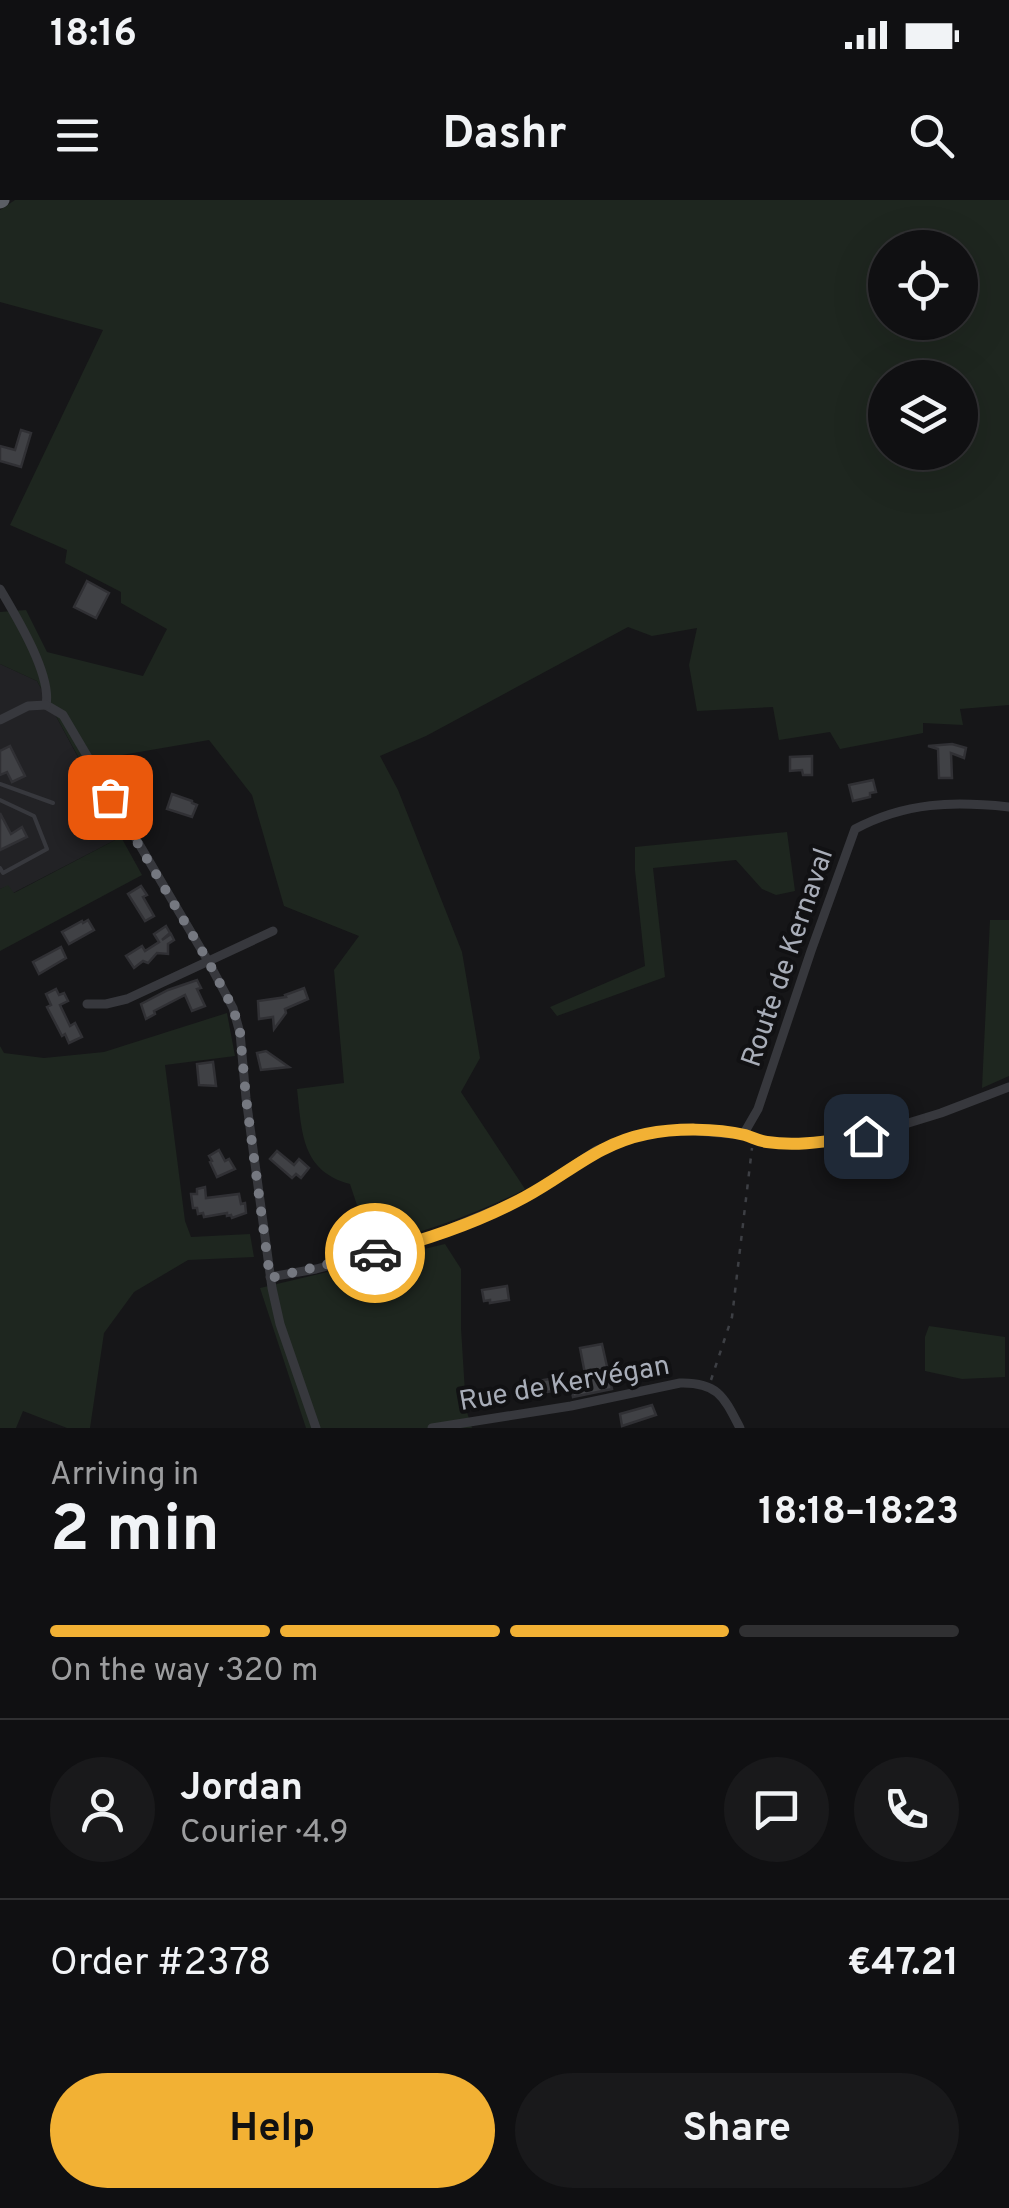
<!DOCTYPE html>
<meta charset="utf-8">
<style>
body{margin:0;font-family:Overpass,sans-serif;background:#19191b;color:#f1f3f6;height:100vh;display:flex;flex-direction:column;font-size:38px;white-space:nowrap}
*{box-sizing:border-box;margin:0}
p{font-size:32px;color:#9c9d9f}
.icon{flex:none;width:55px;height:55px;fill:none;stroke:currentColor;stroke-width:2;stroke-linecap:round;stroke-linejoin:round}
.map{position:relative;height:1228px;overflow:hidden}
.side{display:flex;flex-direction:column;background:#101012;flex:1}
.side>*{flex:none}
.fabs{position:absolute;left:868px;top:30px;display:grid;gap:20px}
.fabs a{display:grid;place-items:center;width:110px;height:110px;border-radius:50%;background:#101012;box-shadow:0 10px 40px #0002,0 0 0 2px #303032;font-size:50px}
.pin{position:absolute;display:grid;place-items:center;width:85px;height:85px;color:#fff;margin:-42px;border-radius:20px;box-shadow:0 5px 15px #0006}
.courier{position:absolute;display:grid;place-items:center;width:100px;height:100px;margin:-50px;border:8px solid #f2b134;border-radius:50%;background:#fff;color:#222;box-shadow:0 2px 12px #0007}
.head em{font-style:normal;font-weight:700}
.head div{display:flex;flex-direction:column-reverse}
.head{display:flex;align-items:center;justify-content:space-between;height:170px;padding:0 50px}
h1{font-size:65px;font-weight:700;line-height:75px}
.bar{display:grid;grid-template-columns:repeat(4,1fr);gap:15px 10px;align-content:center;height:120px;padding:0 50px}
.bar i{height:12px;border-radius:8px;background:#303032}
.bar .selected{background:#f2b134}
.bar p{grid-column:span 4}
.line{display:flex;align-items:center;gap:25px;padding:0 50px;border-top:2px solid #303032}
.line div{flex:1}
.round{display:grid;place-items:center;flex:none;width:105px;height:105px;border-radius:52px;background:#19191b}
.primary-button{display:flex;gap:20px;margin-top:auto;padding:20px 50px}
.primary-button a{flex:1;height:115px;border-radius:60px;background:#f2b134;color:#111;font-size:40px;font-weight:700;line-height:115px;text-align:center}
.primary-button a+a{background:#19191b;color:#f1f3f6}
.status{display:flex;justify-content:space-between;align-items:center;height:70px;padding:0 50px;background:#101012;direction:ltr}
.status svg{height:28px;fill:currentColor}
header{display:flex;justify-content:space-between;align-items:center;height:130px;padding:0 50px;background:#101012;font-size:45px;font-weight:700}
.map>svg:first-child{display:block}
.built{fill:#222225}
.green{fill:#1e261f;fill-rule:evenodd}
.building{fill:#404145;stroke:#303034;stroke-width:2.5}
.lines{fill:none;stroke-linecap:round;stroke-linejoin:round}
.path{stroke:#3d3f44;stroke-width:2.5;stroke-dasharray:5 8;stroke-linecap:butt}
.service{stroke:#37383d;stroke-width:4}
.minor{stroke:#37383d;stroke-width:9}
.trunk{stroke:#5b5e65;stroke-width:15}
.done{stroke:#757880;stroke-width:10;stroke-dasharray:0 18}
.route{stroke:#f2b134;stroke-width:12}
.labels{text-anchor:middle;stroke-width:8;stroke-linejoin:round;paint-order:stroke}
.street-label{font-size:28px;fill:#a8adb8;stroke:#111113}
</style>
<div class="status"><b>18:16</b><svg viewBox="0 0 49 12"><path d="M0 12V9h3v3zM5 12V6h3v6zM10 12V3h3v9zM15 12V0h3v12zM26 1h20v11H26zM47 4h2v5h-2z"/></svg></div>
<header><svg class="icon" aria-label="menu" viewBox="0 0 24 24"><path d="M4 6h16M4 12h16M4 18h16"/></svg>Dashr<svg class="icon" aria-label="search" viewBox="0 0 24 24"><circle cx="10" cy="10" r="6"/><path d="M15 15l6 6"/></svg></header>
<div class="map">
<svg width="1009" height="1228" viewBox="0 0 1009 1228">
<rect width="100%" height="100%" fill="#161618"/>
<path class="built" d="M0,464L37,481L121,637L13,693L8,686L0,689Z"/>
<g class="green">
<path d="M15,0H1009V505L960,509L963,525L923,523V533L840,549L830,532L779,540L773,507L697,511L689,465L697,428L652,436L628,427L426,536L380,556L398,590L462,752L480,858L461,892L525,989C476,1015 424,1031 371,1047L350,984C301,971 302,932 297,889L344,883L334,770L359,736L284,706L252,595L209,540L81,562L37,481L0,464V412L26,410L47,452L143,476L167,429L121,403V392L65,363L67,350L10,325L103,130L0,102V10ZM885,48H960V122H885ZM885,178H960V252H885Z"/>
<path d="M787,632L795,691L776,695L762,689L736,660L653,668L665,777L557,816L550,807L645,766L635,670V647Z"/>
<path d="M121,637L142,675L0,751V689L8,685L14,693Z"/>
<path d="M990,720H1009V876L982,888Z"/>
<path d="M227,813L235,856L165,865L185,1021L191,1037L250,1034L254,1057L188,1060L134,1092L104,1133L90,1228H67L23,1211L16,1228H0V846L4,853L44,858L104,852Z"/>
<path d="M445,1044L461,1069V1128L466,1209L472,1228H306L260,1088Z"/>
<path d="M929,1126L1005,1137V1177L962,1179L925,1171V1137Z"/>
</g>
<g class="building">
<path d="M21,230L31,233L21,267L0,261V246L15,250Z"/>
<path d="M87,381L109,393L96,418L74,407Z"/>
<path d="M952,544L966,548L964,558L951,553L952,578H939L938,549L928,546Z"/>
<path d="M10,546L25,576L12,582L7,572L0,575V551Z"/>
<path d="M812,556V575H803L802,570L790,571V557Z"/>
<path d="M873,580L876,592L870,593V597L853,601L849,585Z"/>
<path d="M172,594L192,601V603L197,605L192,617L167,609Z"/>
<path d="M0,613L11,634L22,627L27,637L0,650Z"/>
<path d="M141,686L147,695L143,697L154,716L145,721L128,694Z"/>
<path d="M88,720L94,730L69,744L62,732L82,721L83,723Z"/>
<path d="M166,726L170,733L162,740L171,734L174,740L168,744V754L157,753L148,763L143,761L134,768L126,756L142,746L145,751L159,742L154,734Z"/>
<path d="M61,747L66,758L39,774L33,762Z"/>
<path d="M197,780L201,788L197,789L205,806L192,811L185,795L154,811L155,814L146,819L141,804L168,790Z"/>
<path d="M304,788L308,799L285,809L286,813L274,829L273,817L259,819L258,801L286,797L285,795Z"/>
<path d="M56,789L59,795L64,793L68,801L60,805L70,826L75,823L82,837L69,843L65,834L62,836L47,807L51,805L46,794Z"/>
<path d="M266,851L289,867L261,870L257,853Z"/>
<path d="M213,862L216,886L199,885L197,864Z"/>
<path d="M219,950L225,961L229,959L235,969L217,977L210,962L212,961L209,956Z"/>
<path d="M277,951L294,965L299,959L309,968L301,978L296,974L292,978L270,959Z"/>
<path d="M205,987L206,998L239,994L241,1004L245,1003L246,1013L232,1018L231,1015L227,1016V1013L204,1017L203,1013L198,1014L197,1008H193L191,994H197V989Z"/>
<path d="M507,1086L509,1100L490,1103V1100L484,1101L482,1090Z"/>
<path d="M602,1144L612,1189L573,1197L570,1182L586,1179L580,1148Z"/>
<path d="M550,1179L552,1191L529,1196L526,1183Z"/>
<path d="M652,1205L656,1215L622,1226L620,1214Z"/>
</g>
<g class="lines">
<path class="path" d="M711,1180L732,1117L752,948"/>
<g class="service">
<path d="M0,584L53,603"/>
<path d="M0,600L34,616L47,649L3,673L0,668"/>
</g>
<g class="minor">
<path d="M0,389C16,416 52,475 46,505L63,515L208,761L233,808L240,833L246,898L272,1088L280,1124L316,1228"/>
<path d="M0,520L28,506L46,505"/>
<path d="M87,804H106L127,799L273,731"/>
<path d="M743,935L758,909L811,751L855,629C906,602 953,601 1009,607"/>
<path d="M270,1077L316,1069L418,1042L528,996L597,950L644,934L686,930L743,935L766,942L809,943L866,936L941,913L1009,887"/>
<path d="M432,1228L571,1206L680,1183C718,1182 724,1197 740,1228"/>
</g>
<path class="trunk" d="M0,1L2,0"/>
</g>
<g class="lines">
<path class="done" d="M110,597L208,761L233,808L240,832L246,898L270,1078L375,1053"/>
<path class="route" d="M375,1053C426,1040 479,1022 525,997C568,974 597,944 646,934C675,928 716,928 745,935C752,937 759,941 767,942C800,947 833,940 866,936"/>
</g>
<g class="labels">
<g class="street-label">
<text transform="translate(786 757) rotate(-71)" y="10">Route de Kernaval</text>
<text transform="translate(564 1182) rotate(-10)" y="10">Rue de Kervégan</text>
</g>
</g>
</svg>
<div class="fabs">
<a><svg class="icon" aria-label="locate" viewBox="0 0 24 24"><circle cx="12" cy="12" r="6"/><path d="M12 2v4M12 18v4M2 12h4M18 12h4"/></svg></a>
<a><svg class="icon" aria-label="layers" viewBox="0 0 24 24"><path d="M12 4l9 5-9 5-9-5zM3 14l9 5 9-5"/></svg></a>
</div>
<div class="pin" style="left:110px;top:597px;background:#ea580c"><svg class="icon" aria-label="bag" viewBox="0 0 24 24"><path d="M5 8h14l-1 12H6zM9 8a3 3 0 0 1 6 0"/></svg></div>
<div class="pin" style="left:866px;top:936px;background:#1f2937"><svg class="icon" aria-label="home" viewBox="0 0 24 24"><path d="M3 11l9-7 9 7M6 9v11h12V9"/></svg></div>
<div class="courier" style="left:375px;top:1053px"><svg class="icon" aria-label="car" viewBox="0 0 24 24"><path d="M5 17H2v-5l4-1 3-4h7l3 4 3 1v5h-3M9 17h6M6 11h13"/><circle cx="7" cy="17" r="2"/><circle cx="17" cy="17" r="2"/></svg></div>
</div>
<section class="side">
<div class="head"><div><h1>2 min</h1><p>Arriving in</p></div><em>18:18–18:23</em></div>
<div class="bar"><i class="selected"></i><i class="selected"></i><i class="selected"></i><i></i><p>On the way · 320 m</p></div>
<div class="line" style="height:180px"><a class="round"><svg class="icon" aria-label="person" viewBox="0 0 24 24"><circle cx="12" cy="8" r="4"/><path d="M4 21q1-7 8-7t8 7"/></svg></a><div><b>Jordan</b><p>Courier · 4.9</p></div><a class="round"><svg class="icon" aria-label="chat" viewBox="0 0 24 24"><path d="M4 5h16v11H9l-5 4z"/></svg></a><a class="round"><svg class="icon" aria-label="phone" viewBox="0 0 24 24"><path d="M5 4h4l2 5-3 2q2 4 5 5l2-3 5 2v4C11 20 4 13 5 4z"/></svg></a></div>
<div class="line" style="height:130px"><div>Order #2378</div><b>€47.21</b></div>
<div class="primary-button"><a>Help</a><a>Share</a></div>
</section>
